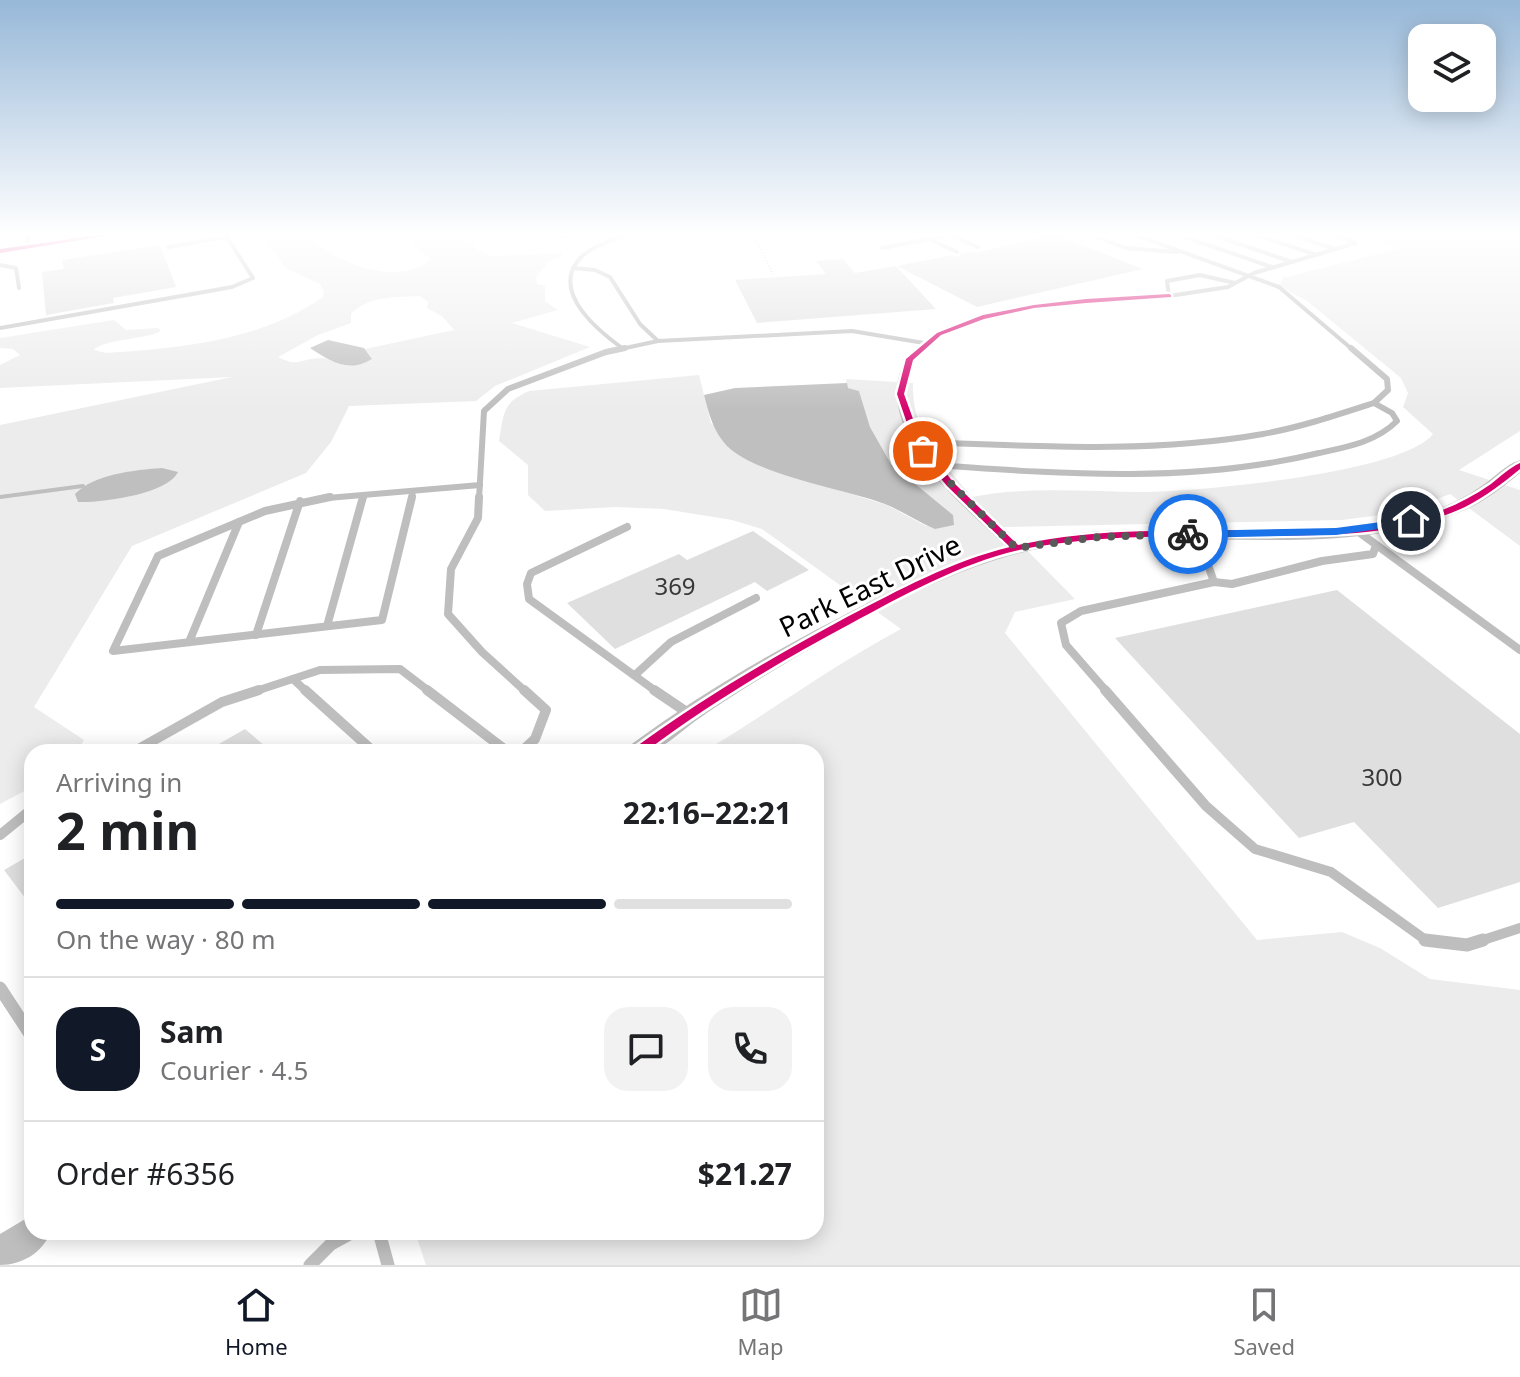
<!DOCTYPE html>
<meta charset="utf-8">
<style>
body{margin:0;font-family:"Noto Sans",sans-serif;background:#f2f2f2;color:#202124;height:100vh;display:flex;flex-direction:column;font-size:30px;white-space:nowrap}
*{box-sizing:border-box;margin:0}
p{font-size:26px;color:#757577}
.icon{flex:none;width:44px;height:44px;fill:none;stroke:currentColor;stroke-width:2;stroke-linecap:round;stroke-linejoin:round}
.map{position:relative;flex:1;overflow:hidden}
.panel{position:absolute;left:24px;top:744px;width:800px;height:496px;display:flex;flex-direction:column;background:#fff;border-radius:24px;box-shadow:0 4px 20px #0003}
.panel>*{flex:none}
.tools{position:absolute;left:1408px;top:24px;display:grid;gap:16px}
.tools a{display:grid;place-items:center;width:88px;height:88px;border-radius:16px;background:#fff;box-shadow:0 4px 20px #0003;font-size:40px}
.pin{position:absolute;display:grid;place-items:center;width:68px;height:68px;color:#fff;margin:-34px;border:4px solid #fff;border-radius:50%;box-shadow:0 2px 8px #0007}
.courier{position:absolute;display:grid;place-items:center;width:80px;height:80px;margin:-40px;border:6px solid #1a73e8;border-radius:50%;background:#fff;color:#222;box-shadow:0 2px 10px #0007}
.head em{font-style:normal;font-weight:700}
.head div{display:flex;flex-direction:column-reverse}
.head{display:flex;align-items:center;justify-content:space-between;height:136px;padding:0 32px}
h1{font-size:52px;font-weight:700;line-height:60px}
.bar{display:grid;grid-template-columns:repeat(4,1fr);gap:12px 8px;align-content:center;height:96px;padding:0 32px}
.bar i{height:10px;border-radius:6px;background:#e0e0e0}
.bar .on{background:#111827}
.bar p{grid-column:span 4}
.line{display:flex;align-items:center;gap:20px;padding:0 32px;border-top:2px solid #e0e0e0}
.line div{flex:1}
.round{display:grid;place-items:center;flex:none;width:84px;height:84px;border-radius:24px;background:#f2f2f2}
.menu{display:flex;justify-content:space-around;align-items:center;height:112px;border-top:2px solid #e0e0e0;background:#fff;font-size:22px;color:#757577}
.menu a{display:grid;justify-items:center;gap:4px}
.menu .on{color:#111827}
.map>svg:first-child{display:block}
.green{fill:#ececec;fill-rule:evenodd}
.water{fill:#bfbfbf}
.lines{fill:none;stroke-linecap:round;stroke-linejoin:round}
.stream{stroke:#bfbfbf;stroke-width:4}
.building{fill:#dfdfdf}
.path{stroke:#b9b9b9;stroke-width:2;stroke-dasharray:1 2;stroke-linecap:butt}
.service-far4{stroke:#bebebe;stroke-width:4}
.service-far3{stroke:#bebebe;stroke-width:6}
.service-far2{stroke:#bebebe;stroke-width:8}
.service-far1{stroke:#bebebe;stroke-width:10}
.service{stroke:#bebebe;stroke-width:13}
.minor{fill:#bebebe;fill-rule:evenodd}
.tertiary{fill:#bebebe;fill-rule:evenodd}
.cycleway-casing{stroke:#fff;stroke-width:5}
.cycleway{fill:#d6006c;fill-rule:evenodd}
.route{fill:#1a73e8}
.done{stroke:#595959;stroke-width:8;stroke-dasharray:0 14.4}
.labels{text-anchor:middle;stroke-width:6;stroke-linejoin:round;paint-order:stroke}
.number-label{font-size:24px;fill:#383838}
.street-label{font-size:28px;fill:#000;stroke:#fff}
</style>
<div class="map">
<svg width="1520" height="1265" viewBox="0 0 1520 1265">
<rect width="100%" height="100%" fill="#fff"/>
<g class="green">
<path d="M240,234H311V238C339,264 398,288 431,259L413,245L409,234H447L474,245V248L493,256L562,253V257L549,261L536,277L537,284L545,286V301L558,310L512,323L590,347L495,386L476,401L349,406L331,442L306,473L132,546L34,707L84,740L77,752H32V787L0,804V425L232,377L0,388V365L20,355L13,349L0,348V338L114,320L126,330L158,328L161,331C144,340 103,339 94,350L106,353C181,348 260,341 323,297L324,292L320,284L284,267L276,253L263,242ZM420,296L428,302L427,308L442,316L454,330L365,349L372,359C343,373 347,359 322,358C301,358 299,368 278,357L318,335L351,323V314C368,296 396,297 420,296Z"/>
<path d="M1358,234H1520V431L1459,470L1520,490V546L1450,494L1404,512L1342,520L1004,527L1075,599L1015,612L1005,633L1257,940L1342,932L1380,948L1430,979L1520,990V1265H426L415,1232H816V752H703C770,712 832,666 901,629L762,529L732,520L664,509L615,507L545,511L528,495V465L499,441C504,413 502,403 529,391L699,375L711,423L761,466L887,505L926,526L953,515L891,464L870,427L859,391L847,388L846,379L913,383C911,433 942,461 972,497C1029,486 1085,492 1143,492C1199,491 1401,474 1433,434L1403,407L1408,393L1401,378L1307,301L1279,286L1283,278L1401,248Z"/>
</g>
<g class="water">
<path d="M328,340L364,348L372,359C348,374 329,360 310,348Z"/>
<path d="M847,383L848,388L859,391L870,427L891,464L953,515L954,525L935,529C918,522 902,511 885,504C844,489 756,475 727,446C713,431 709,414 704,395L735,388Z"/>
<path d="M162,468L178,472C168,494 101,503 78,502L75,494C94,474 135,470 162,468Z"/>
</g>
<g class="lines">
<path class="stream" d="M0,497L83,486"/>
</g>
<g class="building">
<path d="M1054,234L1143,269L977,307L897,266L952,255L958,257L962,253L979,252Z"/>
<path d="M160,245L176,287L113,298L114,303L46,315L42,272L64,269L62,260Z"/>
<path d="M843,259L855,273L896,266L936,309L757,323L735,280L826,274L816,261Z"/>
<path d="M753,531L809,570L767,591L755,582L615,649L567,603L679,554L687,560Z"/>
<path d="M1337,590L1520,734V882L1438,908L1354,822L1299,838L1115,638Z"/>
<path d="M245,729L272,752H205Z"/>
<path d="M32,854V907L4,870Z"/>
</g>
<g class="lines">
<path class="path" d="M747,234L758,244L773,274"/>
<g class="service-far4">
<path d="M535,234L571,236"/>
<path d="M1089,234L1126,248L1178,252"/>
<path d="M1133,234L1279,287L1353,350"/>
<path d="M1176,234L1272,267"/>
<path d="M1210,234L1292,262"/>
<path d="M1253,234L1317,255"/>
<path d="M1287,234L1336,249"/>
<path d="M950,235L978,247"/>
<path d="M929,239L957,252"/>
<path d="M26,247L29,234"/>
<path d="M168,247L227,237"/>
<path d="M882,248L956,234"/>
<path d="M0,265L16,268L19,288"/>
<path d="M573,268L595,270L610,277L640,324L658,341"/>
<path d="M1235,283L1200,275L1167,281L1169,296L1228,287L1254,273L1356,243L1331,234"/>
<path d="M0,328L232,287L253,278L225,234"/>
<path d="M622,348C600,332 553,295 577,262C588,246 614,240 632,234"/>
<path d="M616,350L658,341L852,331L924,343"/>
</g>
<g class="service-far3">
<path d="M917,442C1032,446 1149,454 1263,434C1301,427 1337,415 1374,403"/>
<path d="M934,465C1062,474 1192,484 1319,453C1347,447 1376,442 1397,421L1392,413L1374,403L1388,390L1387,379L1351,348"/>
<path d="M316,499L480,485"/>
<path d="M363,499L364,495"/>
<path d="M411,499L413,491"/>
<path d="M479,499L484,411L508,389L606,352L625,348"/>
</g>
<g class="service-far2">
<path d="M330,497L265,511L158,556L113,651L382,620L412,497"/>
<path d="M479,497L478,518L451,569L448,614L482,652L526,692"/>
<path d="M627,527L531,573L527,584L529,599L657,692"/>
<path d="M1356,530L1520,650"/>
<path d="M1197,534L1214,582"/>
<path d="M327,626L363,497"/>
<path d="M256,635L300,501"/>
<path d="M189,642L239,522"/>
<path d="M635,675L671,642L756,598"/>
<path d="M293,679L307,692"/>
<path d="M253,692L320,670L400,669L430,692"/>
<path d="M1107,692L1066,645L1061,623L1081,611L1214,582L1232,584L1322,561L1373,554L1376,545"/>
</g>
<g class="service-far1">
<path d="M305,690L374,752"/>
<path d="M427,690L508,752"/>
<path d="M654,690L688,713"/>
<path d="M1105,690L1206,806L1255,849L1331,872L1427,941L1436,942"/>
<path d="M133,752L222,702L259,690"/>
<path d="M521,752L535,739L546,710L524,690"/>
<path d="M0,835L32,809"/>
<path d="M1477,942L1520,928"/>
</g>
<g class="service">
<path d="M1425,940L1467,945L1483,940"/>
<path d="M0,988L32,1037"/>
<path d="M379,1232L388,1265"/>
<path d="M310,1265L331,1244L353,1232"/>
</g>
<path class="minor" d="M1169,293L1172,294V298L1034,309L985,319L943,336L914,360L906,394L923,441L955,481L1023,548L1021,551H1011C977,518 935,485 912,443C833,298 1086,297 1169,293Z"/>
<g class="tertiary">
<path d="M95,234H121L0,254V248Z"/>
<path d="M1520,460V473C1503,487 1485,501 1465,510C1324,570 1156,514 1009,556C925,580 845,628 771,672C745,688 719,704 694,722C682,731 669,743 655,750C648,754 634,752 625,752L629,746C694,698 763,657 835,620C917,577 995,541 1089,532C1195,523 1304,540 1408,517C1434,512 1459,502 1480,487C1493,479 1506,464 1520,460Z"/>
<path d="M32,1215V1232H51C42,1253 22,1265 0,1265V1234Z"/>
</g>
<defs>
<g id="cycleway">
<path d="M106,234H118L0,253V249Z"/>
<path d="M1169,294L1171,295V297L1086,303L1034,308L984,319L941,335L913,360L904,394L921,441L953,482L1018,545C1099,527 1185,531 1268,530C1322,530 1378,530 1431,514C1453,507 1472,497 1491,484C1500,477 1509,468 1520,463V469C1503,483 1485,497 1465,507C1403,536 1331,535 1263,536C1187,536 1109,534 1034,547C968,559 908,593 850,624C779,662 710,703 645,752H631L633,749C701,699 773,657 847,617C899,590 952,561 1010,547L947,486L924,458L913,441L897,394L906,359L937,333L983,315L1034,305L1086,299Z"/>
</g>
</defs>
<use href="#cycleway" class="cycleway-casing"/>
<use href="#cycleway" class="cycleway"/>
</g>
<linearGradient id="sky" x2="0" y2="1"><stop stop-color="#97b8d8"/><stop offset="0.57" stop-color="#fff"/><stop offset="1" stop-color="#fff" stop-opacity="0"/></linearGradient>
<rect width="1520" height="411" fill="url(#sky)"/>
<path class="route" d="M1411,518L1416,521L1415,524L1336,535L1188,538L1182,534L1188,531L1336,528Z"/>
<g class="lines">
<path class="done" d="M923,451L954,487L1016,548L1098,537L1188,534"/>
</g>
<g class="labels">
<g class="number-label">
<text x="675" y="595">369</text>
<text x="1382" y="786">300</text>
</g>
<g class="street-label">
<text transform="translate(870 586) rotate(-26)" y="10">Park East Drive</text>
</g>
</g>
</svg>
<div class="tools">
<a><svg class="icon" aria-label="layers" viewBox="0 0 24 24"><path d="M12 4l9 5-9 5-9-5zM3 14l9 5 9-5"/></svg></a>
</div>
<div class="pin" style="left:923px;top:451px;background:#ea580c"><svg class="icon" aria-label="bag" viewBox="0 0 24 24"><path d="M5 8h14l-1 12H6zM9 8a3 3 0 0 1 6 0"/></svg></div>
<div class="pin" style="left:1411px;top:521px;background:#1f2937"><svg class="icon" aria-label="home" viewBox="0 0 24 24"><path d="M3 11l9-7 9 7M6 9v11h12V9"/></svg></div>
<div class="courier" style="left:1188px;top:534px"><svg class="icon" aria-label="bike" viewBox="0 0 24 24"><circle cx="6" cy="16" r="4"/><circle cx="18" cy="16" r="4"/><path d="M6 16l4-8h5l3 8M10 8l3 8H6M13 5h3"/></svg></div>
<section class="panel">
<div class="head"><div><h1>2 min</h1><p>Arriving in</p></div><em>22:16–22:21</em></div>
<div class="bar"><i class="on"></i><i class="on"></i><i class="on"></i><i></i><p>On the way · 80 m</p></div>
<div class="line" style="height:144px"><b class="round" style="background:#111827;color:#fff">S</b><div><b>Sam</b><p>Courier · 4.5</p></div><a class="round"><svg class="icon" aria-label="chat" viewBox="0 0 24 24"><path d="M4 5h16v11H9l-5 4z"/></svg></a><a class="round"><svg class="icon" aria-label="phone" viewBox="0 0 24 24"><path d="M5 4h4l2 5-3 2q2 4 5 5l2-3 5 2v4C11 20 4 13 5 4z"/></svg></a></div>
<div class="line" style="height:104px"><div>Order #6356</div><b>$21.27</b></div>
</section>
</div>
<nav class="menu">
<a class="on"><svg class="icon" aria-label="home" viewBox="0 0 24 24"><path d="M3 11l9-7 9 7M6 9v11h12V9"/></svg>Home</a>
<a><svg class="icon" aria-label="map" viewBox="0 0 24 24"><path d="M3 6l6-2 6 2 6-2v14l-6 2-6-2-6 2zM9 4v14M15 6v14"/></svg>Map</a>
<a><svg class="icon" aria-label="saved" viewBox="0 0 24 24"><path d="M7 4h10v16l-5-4-5 4z"/></svg>Saved</a>
</nav>
